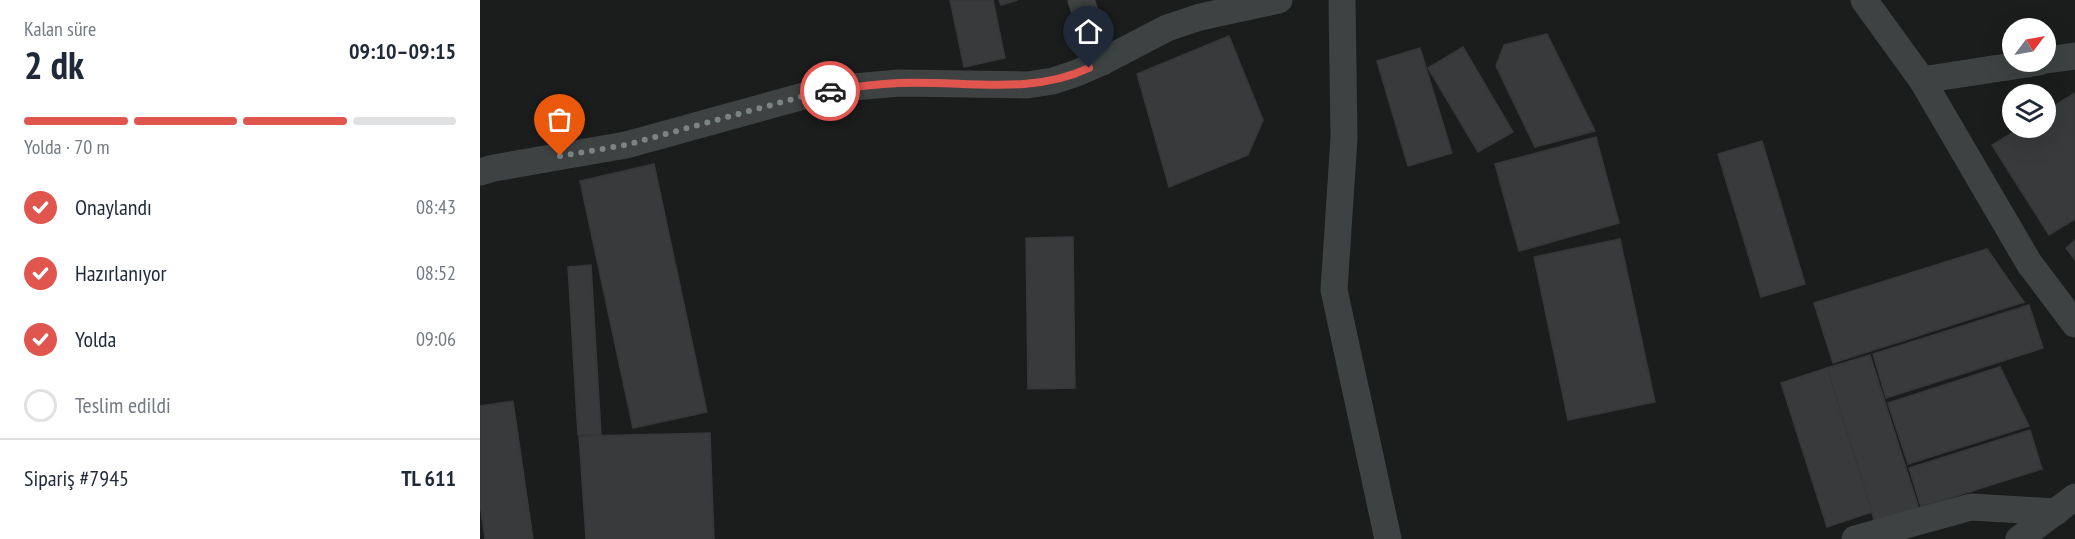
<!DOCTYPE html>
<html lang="tr">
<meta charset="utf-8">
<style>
body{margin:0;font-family:"PT Sans Narrow",sans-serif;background:#f6f6f7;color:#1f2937;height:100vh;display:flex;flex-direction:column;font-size:22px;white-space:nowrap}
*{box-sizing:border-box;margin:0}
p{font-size:20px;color:#747a83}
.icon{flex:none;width:33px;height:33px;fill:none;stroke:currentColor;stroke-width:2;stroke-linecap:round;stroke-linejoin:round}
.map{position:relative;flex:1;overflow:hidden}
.details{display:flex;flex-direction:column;background:#fff;width:480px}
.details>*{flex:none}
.needle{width:39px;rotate:58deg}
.buttons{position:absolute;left:1522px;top:18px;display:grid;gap:12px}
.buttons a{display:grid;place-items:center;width:54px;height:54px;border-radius:50%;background:#fff;box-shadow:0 6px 24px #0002;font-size:30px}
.pin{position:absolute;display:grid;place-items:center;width:51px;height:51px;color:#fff;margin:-62px -26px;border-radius:50% 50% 50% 0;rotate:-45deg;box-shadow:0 0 6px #0007}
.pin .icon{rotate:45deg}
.courier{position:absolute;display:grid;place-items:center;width:60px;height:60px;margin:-30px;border:4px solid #e0564f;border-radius:50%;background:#fff;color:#222;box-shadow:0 2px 8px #0007}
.headline em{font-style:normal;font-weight:800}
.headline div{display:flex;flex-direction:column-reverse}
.headline{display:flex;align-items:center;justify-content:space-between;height:102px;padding:0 24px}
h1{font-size:39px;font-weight:800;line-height:45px}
.bar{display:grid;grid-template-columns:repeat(4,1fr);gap:9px 6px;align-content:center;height:72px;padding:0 24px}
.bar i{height:8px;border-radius:4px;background:#e0e1e3}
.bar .current{background:#e0564f}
.bar p{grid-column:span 4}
.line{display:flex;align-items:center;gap:15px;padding:0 24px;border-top:2px solid #e0e1e3}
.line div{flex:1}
ol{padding:0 24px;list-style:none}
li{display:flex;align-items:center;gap:18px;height:66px}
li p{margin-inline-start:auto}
li .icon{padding:6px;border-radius:50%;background:#e0564f;color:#fff;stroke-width:4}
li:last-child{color:#747a83}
li i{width:33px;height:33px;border:3px solid #e0e1e3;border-radius:50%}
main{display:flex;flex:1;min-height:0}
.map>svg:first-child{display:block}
.building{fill:#383a3b;stroke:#353738;stroke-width:1.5}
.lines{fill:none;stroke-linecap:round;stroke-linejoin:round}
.minor{stroke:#3e4243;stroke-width:27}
.done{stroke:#7b8383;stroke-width:6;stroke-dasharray:0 10.8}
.route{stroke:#e0564f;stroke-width:8}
</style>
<main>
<section class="details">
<div class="headline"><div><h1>2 dk</h1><p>Kalan süre</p></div><em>09:10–09:15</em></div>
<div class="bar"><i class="current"></i><i class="current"></i><i class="current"></i><i></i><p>Yolda · 70 m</p></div>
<ol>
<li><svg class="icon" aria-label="check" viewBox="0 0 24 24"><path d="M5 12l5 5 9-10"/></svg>Onaylandı<p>08:43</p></li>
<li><svg class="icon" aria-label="check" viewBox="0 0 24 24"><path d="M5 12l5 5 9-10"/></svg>Hazırlanıyor<p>08:52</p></li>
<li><svg class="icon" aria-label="check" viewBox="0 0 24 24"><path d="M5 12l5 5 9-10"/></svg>Yolda<p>09:06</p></li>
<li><i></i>Teslim edildi</li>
</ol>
<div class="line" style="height:78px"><div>Sipariş #7945</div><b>TL 611</b></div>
</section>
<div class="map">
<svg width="1595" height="539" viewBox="0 0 1595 539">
<rect width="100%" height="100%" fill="#1b1c1c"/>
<g class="building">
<path d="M470,0H513L525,58L484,67Z"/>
<path d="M519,0H538L521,5Z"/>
<path d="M1067,34L1115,131L1055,147L1016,66L1024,45Z"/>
<path d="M749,36L783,120L768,155L689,187L657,74Z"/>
<path d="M983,47L1033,132L998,152L948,68Z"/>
<path d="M940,48L972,153L928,166L897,61Z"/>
<path d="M1595,93V219L1569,235L1512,145L1540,128H1566V111Z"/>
<path d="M1116,137L1139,223L1039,251L1015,164Z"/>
<path d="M1282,141L1325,284L1281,297L1238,154Z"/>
<path d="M174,164L227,412L153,428L100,181Z"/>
<path d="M593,237L595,388L548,389L546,238Z"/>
<path d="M1140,239L1175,402L1088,420L1054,257Z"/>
<path d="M1595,240V260L1586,248Z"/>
<path d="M1507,249L1544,302L1353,363L1334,303Z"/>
<path d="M111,265L121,434L98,435L88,267Z"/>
<path d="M1549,305L1563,348L1406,398L1393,354Z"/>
<path d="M1390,355L1439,509L1395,523L1347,368Z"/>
<path d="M1520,367L1549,426L1428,464L1408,403Z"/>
<path d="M1347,368L1392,512L1347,527L1301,383Z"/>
<path d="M33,401L53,539H5L0,504V406Z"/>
<path d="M1550,430L1562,469L1441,507L1429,468Z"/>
<path d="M230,433L234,539H106L99,436Z"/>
</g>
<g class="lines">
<g class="minor">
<path d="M601,0L622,62"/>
<path d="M862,0L864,138L854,290L908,539"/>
<path d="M1384,0L1442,80L1549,263L1595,324"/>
<path d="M1566,60L1595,56"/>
<path d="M1442,80L1559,62"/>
<path d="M0,172L14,168L146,145L331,94L374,87L419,83L547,85L573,81L597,73L622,62L687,28L720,17L799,0"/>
<path d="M1375,539L1491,507L1576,512"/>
<path d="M1539,539L1595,497"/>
</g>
</g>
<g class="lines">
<path class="done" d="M80,156L146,145L331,94L350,91"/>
<path class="route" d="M350,91C373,87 395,84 419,83C483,80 549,96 609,68"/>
</g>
</svg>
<div class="buttons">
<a><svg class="needle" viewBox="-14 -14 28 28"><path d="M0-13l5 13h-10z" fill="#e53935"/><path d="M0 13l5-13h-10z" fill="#747a83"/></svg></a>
<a><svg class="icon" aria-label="layers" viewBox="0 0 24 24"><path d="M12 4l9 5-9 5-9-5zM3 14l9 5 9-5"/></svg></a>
</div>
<div class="pin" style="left:80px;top:156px;background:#ea580c"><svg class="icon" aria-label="bag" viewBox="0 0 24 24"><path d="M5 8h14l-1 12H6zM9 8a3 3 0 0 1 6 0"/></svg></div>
<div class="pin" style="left:609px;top:68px;background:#1f2937"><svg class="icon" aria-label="home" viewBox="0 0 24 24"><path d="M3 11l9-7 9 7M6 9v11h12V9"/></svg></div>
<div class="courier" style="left:350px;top:91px"><svg class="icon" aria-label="car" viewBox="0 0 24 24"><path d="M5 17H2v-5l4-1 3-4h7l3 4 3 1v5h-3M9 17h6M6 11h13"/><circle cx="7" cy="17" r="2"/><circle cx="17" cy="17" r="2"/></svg></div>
</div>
</main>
